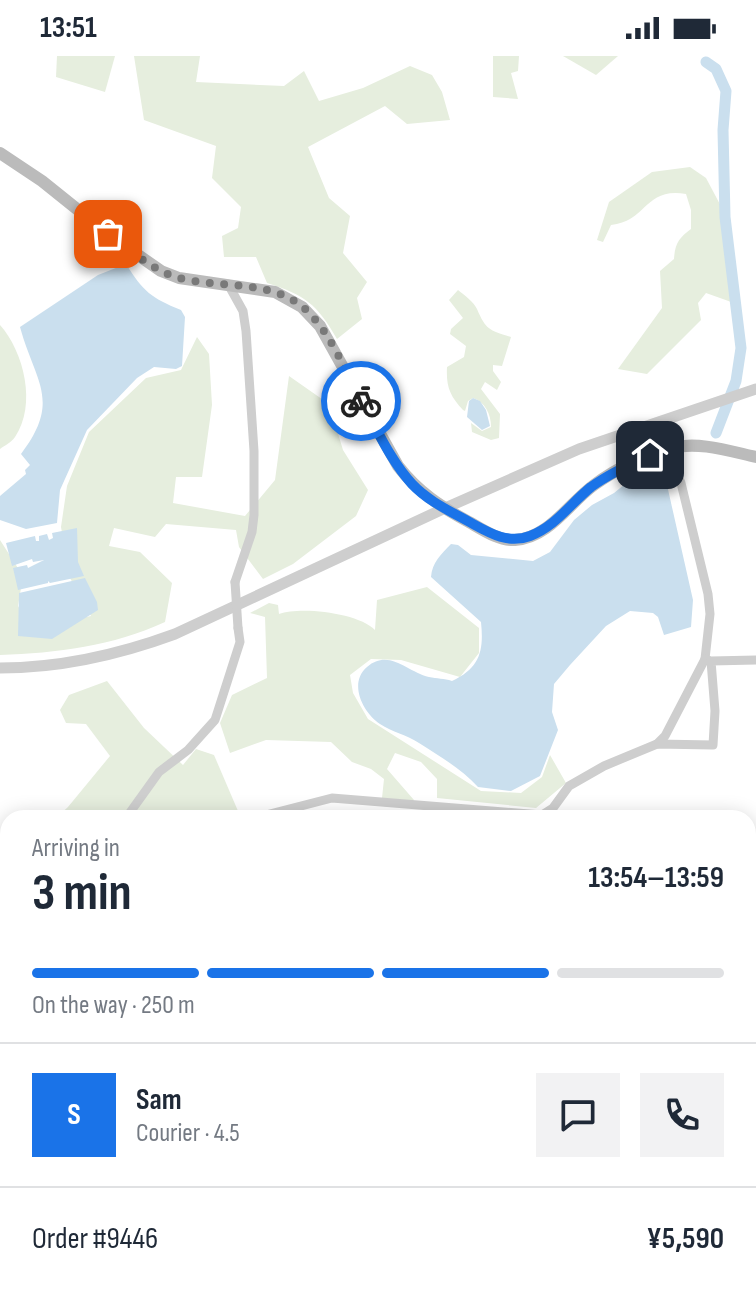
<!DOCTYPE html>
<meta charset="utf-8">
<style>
body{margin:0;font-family:"Sofia Sans Condensed",sans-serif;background:#f2f2f3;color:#1f2937;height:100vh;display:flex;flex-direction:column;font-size:30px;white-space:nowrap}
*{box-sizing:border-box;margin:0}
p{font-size:26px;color:#747a83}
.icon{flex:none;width:44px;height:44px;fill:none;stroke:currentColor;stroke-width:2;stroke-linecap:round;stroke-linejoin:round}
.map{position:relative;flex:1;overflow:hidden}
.sheet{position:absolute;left:0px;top:754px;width:756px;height:496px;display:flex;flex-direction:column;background:#fff;border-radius:24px 24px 0 0;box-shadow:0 4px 20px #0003}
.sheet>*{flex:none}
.pin{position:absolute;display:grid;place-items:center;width:68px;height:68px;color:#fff;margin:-34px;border-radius:16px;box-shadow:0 4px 12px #0006}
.courier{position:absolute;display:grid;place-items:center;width:80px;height:80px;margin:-40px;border:6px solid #1a73e8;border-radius:50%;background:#fff;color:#222;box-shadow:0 2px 10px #0007}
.headline em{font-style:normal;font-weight:700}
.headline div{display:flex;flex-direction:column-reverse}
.headline{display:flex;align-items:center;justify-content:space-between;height:136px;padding:0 32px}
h1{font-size:52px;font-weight:700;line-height:60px}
.bar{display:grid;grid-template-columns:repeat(4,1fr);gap:12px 8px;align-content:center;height:96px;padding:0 32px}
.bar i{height:10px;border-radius:6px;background:#e0e1e3}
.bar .active{background:#1a73e8}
.bar p{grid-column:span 4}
.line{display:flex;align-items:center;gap:20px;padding:0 32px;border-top:2px solid #e0e1e3}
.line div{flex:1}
.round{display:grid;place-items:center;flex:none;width:84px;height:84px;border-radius:0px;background:#f2f2f3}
.status{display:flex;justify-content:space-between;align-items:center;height:56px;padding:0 40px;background:#fff;direction:ltr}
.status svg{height:22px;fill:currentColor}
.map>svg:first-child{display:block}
.green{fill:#e6eede}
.water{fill:#cadfee}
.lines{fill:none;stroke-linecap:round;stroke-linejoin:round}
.canal{stroke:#cadfee;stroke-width:11}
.minor{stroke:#cecece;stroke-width:9}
.tertiary{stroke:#cecece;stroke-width:11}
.secondary{stroke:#bbb;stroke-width:12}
.minor-bridge{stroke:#cecece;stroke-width:9}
.done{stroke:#797979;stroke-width:8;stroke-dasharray:0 14.4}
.route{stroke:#1a73e8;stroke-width:10}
</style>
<div class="status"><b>13:51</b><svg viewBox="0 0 49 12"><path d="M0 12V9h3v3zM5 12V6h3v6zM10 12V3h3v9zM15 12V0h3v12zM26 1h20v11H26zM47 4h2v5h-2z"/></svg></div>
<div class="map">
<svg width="756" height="1250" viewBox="0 0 756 1250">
<rect width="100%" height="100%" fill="#fff"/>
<g class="green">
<path d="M57,0H115L105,36L56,21Z"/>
<path d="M134,0H200L196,26L284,30L304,15L319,45L363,32L410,10L432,19L442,36L450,64L407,68L385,50L308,91L329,142L350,160L343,197L367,226L357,242L362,263L337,283C317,248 305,239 267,227L256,201H224L222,180L238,172L241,151L212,122L216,90L144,64Z"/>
<path d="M493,0H519L518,15L511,17L518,43L493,41Z"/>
<path d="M563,0H618L596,19Z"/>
<path d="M690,111L706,122L723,154L734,247L706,237L698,247L701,264L647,318L618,313L662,252L660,215L674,203C675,187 679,182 691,173V154L686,138C644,131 648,165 611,169L603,186L597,184L609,146L652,116Z"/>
<path d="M458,234C464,239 474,246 477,253C486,274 489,274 511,281L502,310L493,309V315L501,326L497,334L485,326L481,333L500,358L499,382L491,384L472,376L471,367L482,375L491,371C491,358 485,346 473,342L468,345L465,355L463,354C450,340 446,331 447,311L464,301L466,290L450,278L451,273L463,262L449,244Z"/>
<path d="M0,269C24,296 37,349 15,381C12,386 4,390 0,393Z"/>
<path d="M197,281L209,298L212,349L202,421H176L173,447L245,460L275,424L289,320L329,348L343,394L368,434L356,460L293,508L263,523L239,491L236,474L166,468L155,481L114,472L109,490L140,496L172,527L165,566C113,590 57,597 0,599V484L23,520L18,550L31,572L91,560L70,522L61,471L67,430L89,376L146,322L181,314Z"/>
<path d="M427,531L479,572V597L460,621L401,604L371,603L350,619L353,637L368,663L481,735L521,737L542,721L550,699L566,727L536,752L437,742V723L421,706L395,697L387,713L414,744L413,746L382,742L384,723L371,713L352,706L331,686L266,684L230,697L220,667L232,639L267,622L265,561L250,557L269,547L278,549L279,558C301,550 359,557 375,574L377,544Z"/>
<path d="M107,625L144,672L183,709L196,693L214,699L241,762L218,760L212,762H56L68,751L110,700L86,668L66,667L60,654L69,639Z"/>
<path d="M756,1080V1153L748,1143V1095Z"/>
<path d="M659,1242H710L716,1250H646Z"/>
</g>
<g class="water">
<path d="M126,208C143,235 151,242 181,254L185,261L182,310L176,313L154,311L137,322L87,374L60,434L57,467L26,473L0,464V440L26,418L25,414L30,409L21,398C62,344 35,326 20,271L98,219Z"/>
<path d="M473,342L480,345L486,354L490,370L482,374L467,361L469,345Z"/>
<path d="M650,413L667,429L693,544L691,571L664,579L658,561L653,557L630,555L606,570L570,609L554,628L552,656L558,674L540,720L511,735L478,731C462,713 439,700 419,687C407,679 392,676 380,668C363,657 348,627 367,611C389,592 407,616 429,621C437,623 444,622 452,625C480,612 484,595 481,566L431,521C432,507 441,498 451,488L458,489L471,499L533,505L550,496L574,464L592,449L614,437L636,419Z"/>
<path d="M77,472L78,506L84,520L50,527L48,525V527L18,534L13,512L27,509L28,512L44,504L33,506L32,503L12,510L6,487L35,480L36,485H39V480L47,478L49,484L53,482L52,477Z"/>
<path d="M85,522L97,546L98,554L52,583L18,580L19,537Z"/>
</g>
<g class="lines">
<path class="canal" d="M706,6L716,13L726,35L723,74L725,161L741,292L736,325L716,377"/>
<g class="minor">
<path d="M228,228L243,255L246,275L254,395V459L252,476L235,526"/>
<path d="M650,399L675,414L681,427L708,538L710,558L705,603"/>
<path d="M657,688L665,680L705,603L708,604"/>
<path d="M126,762L159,716L188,694L215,664L240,586L238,572"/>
<path d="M255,762L332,742L542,759L553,752L569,730L604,710L657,688L713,689L715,655L711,605L756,604"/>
<path d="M0,1025L8,1029"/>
<path d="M0,1140L8,1144"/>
<path d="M748,1238L756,1233"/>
<path d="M730,1250L742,1242"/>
</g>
<g class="tertiary">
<path d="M0,612C61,612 118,599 175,578L443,453L579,393L756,333"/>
<path d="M448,1242L460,1250"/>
<path d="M71,1250L83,1242"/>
</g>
<path class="secondary" d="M0,97L42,125L108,178L161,215L179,222L275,236L302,251L320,270L398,410C418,436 441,451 469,466C483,474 499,485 515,484C549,482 569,447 594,429C616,413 645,398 671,392C699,385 729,395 756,401"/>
<path class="minor-bridge" d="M235,526L238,572"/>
</g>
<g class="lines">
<path class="done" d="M108,178C129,193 152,214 176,221C220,234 278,221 311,259C333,282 346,317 361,345"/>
<path class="route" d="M361,345C377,373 390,404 412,428C429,446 452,456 473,468C491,478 509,488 530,480C556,470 570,448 591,431C609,418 630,408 650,399"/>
</g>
</svg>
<div class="pin" style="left:108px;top:178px;background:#ea580c"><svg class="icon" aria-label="bag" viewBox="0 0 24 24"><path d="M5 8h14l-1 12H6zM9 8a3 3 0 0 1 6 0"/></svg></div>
<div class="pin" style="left:650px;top:399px;background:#1f2937"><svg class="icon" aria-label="home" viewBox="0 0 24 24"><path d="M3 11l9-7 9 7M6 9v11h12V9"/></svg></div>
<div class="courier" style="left:361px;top:345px"><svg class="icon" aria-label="bike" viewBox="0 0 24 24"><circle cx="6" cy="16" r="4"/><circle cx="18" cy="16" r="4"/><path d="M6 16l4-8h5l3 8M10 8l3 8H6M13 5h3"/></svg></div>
<section class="sheet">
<div class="headline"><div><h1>3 min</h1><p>Arriving in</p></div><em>13:54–13:59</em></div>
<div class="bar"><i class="active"></i><i class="active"></i><i class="active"></i><i></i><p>On the way · 250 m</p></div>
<div class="line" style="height:144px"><b class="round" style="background:#1a73e8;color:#fff">S</b><div><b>Sam</b><p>Courier · 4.5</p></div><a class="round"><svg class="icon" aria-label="chat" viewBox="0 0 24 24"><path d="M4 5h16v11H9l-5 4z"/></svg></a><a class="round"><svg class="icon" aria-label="phone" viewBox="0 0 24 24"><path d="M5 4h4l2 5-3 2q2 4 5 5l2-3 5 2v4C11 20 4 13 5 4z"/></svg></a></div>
<div class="line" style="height:104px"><div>Order #9446</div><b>¥5,590</b></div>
</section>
</div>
